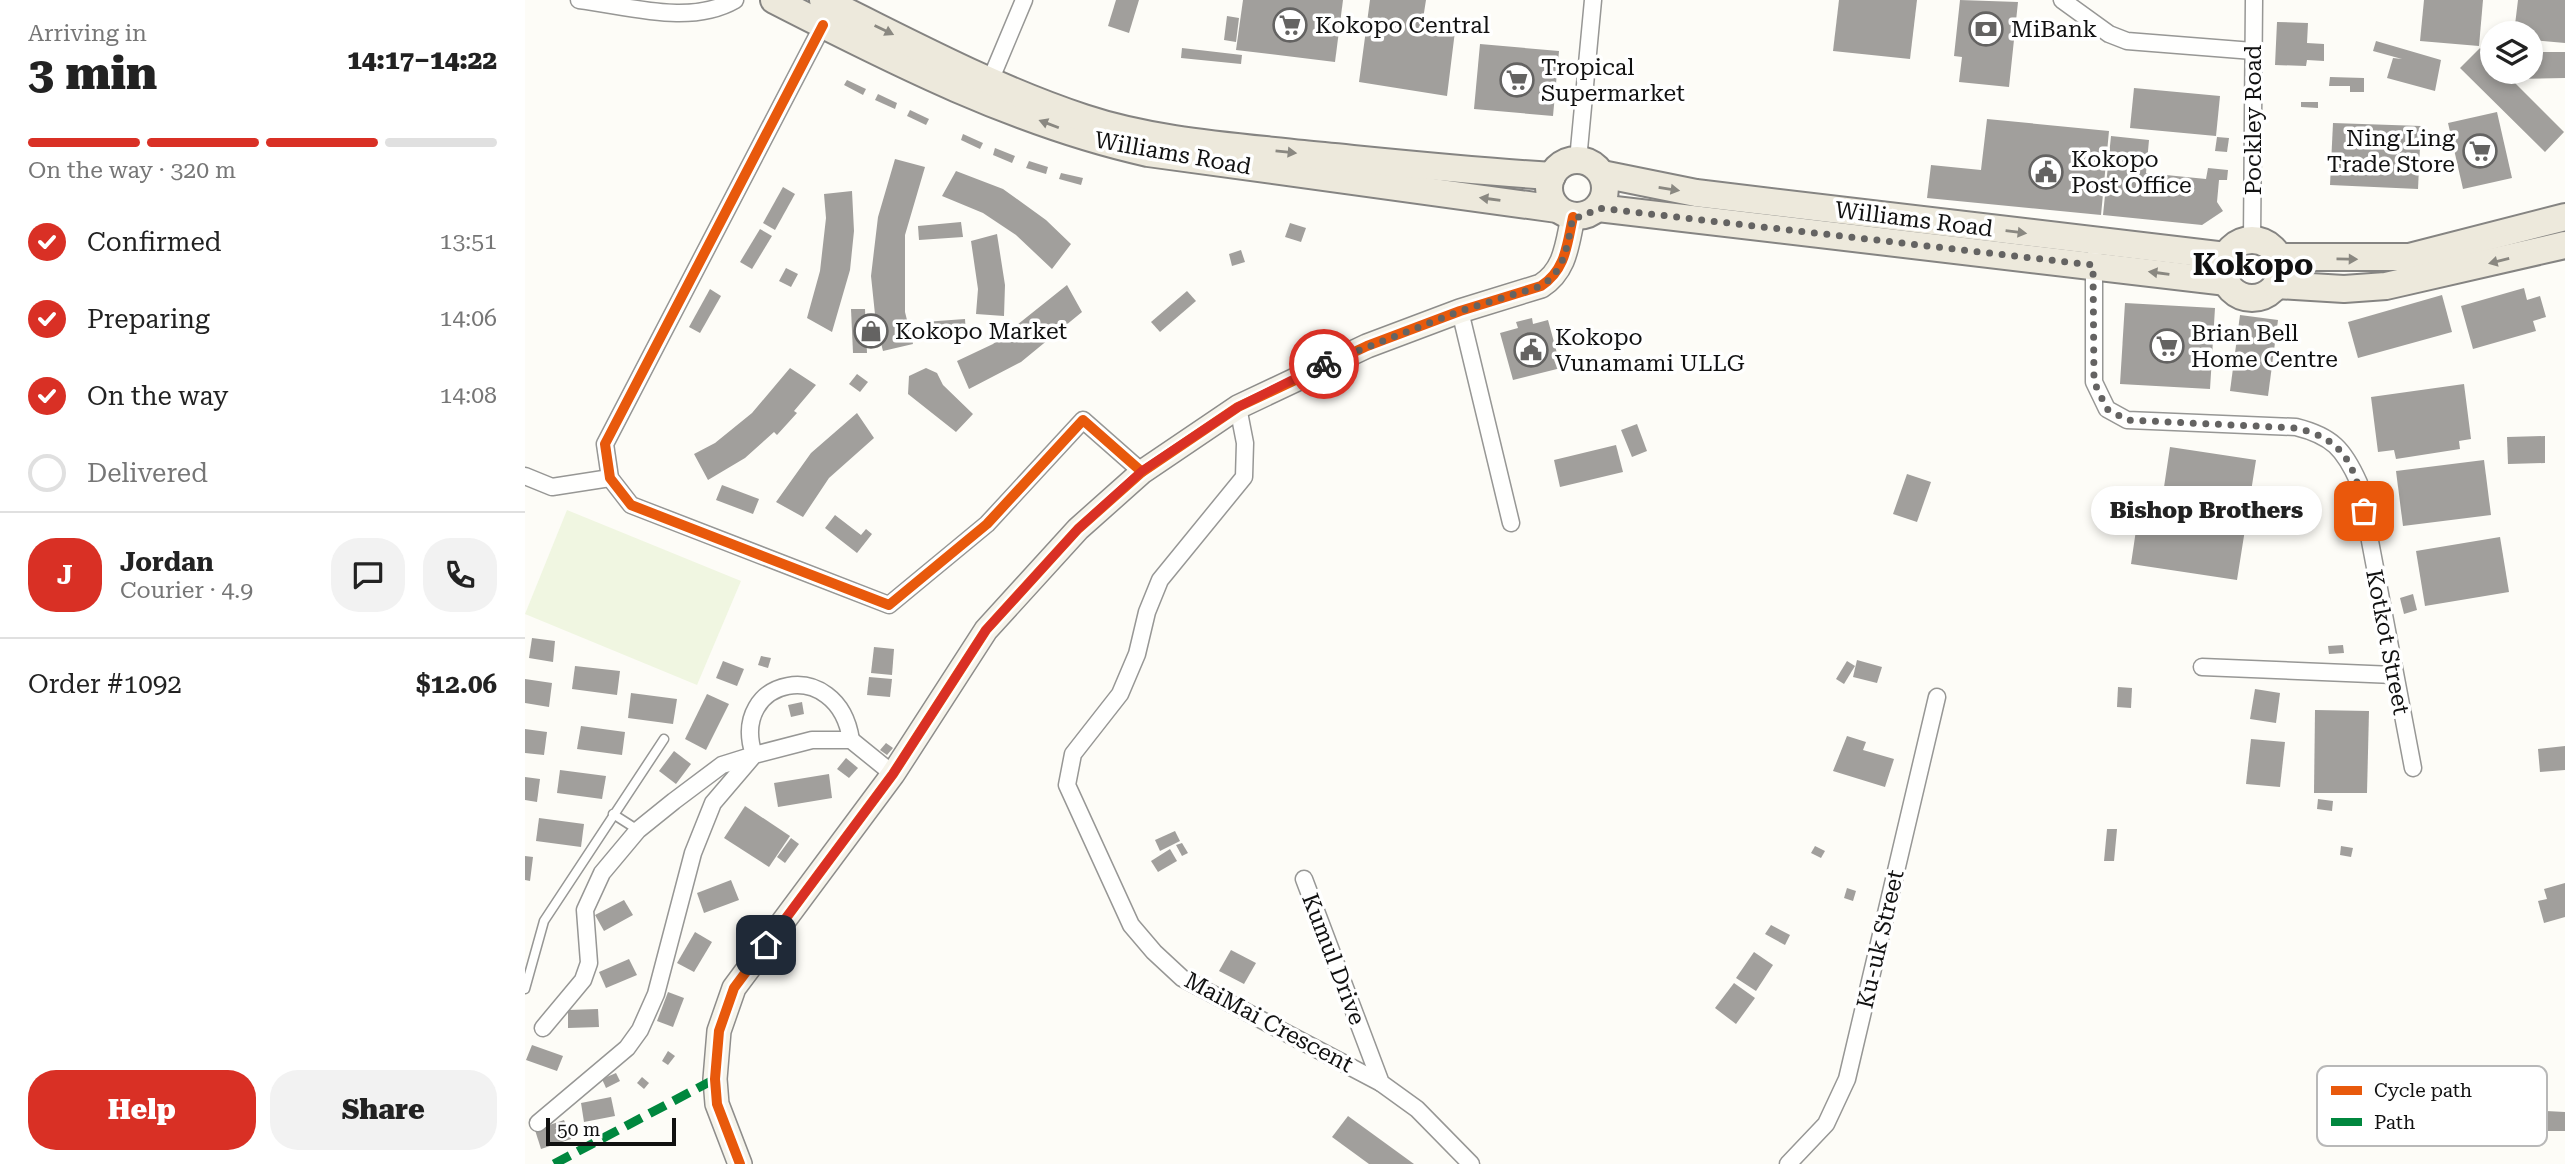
<!DOCTYPE html>
<meta charset="utf-8">
<style>
body{margin:0;font-family:"Roboto Serif",serif;background:#f2f2f2;color:#222;height:100vh;display:flex;flex-direction:column;font-size:26px;white-space:nowrap}
*{box-sizing:border-box;margin:0}
p{font-size:23px;color:#767676}
.icon{flex:none;width:38px;height:38px;fill:none;stroke:currentColor;stroke-width:2;stroke-linecap:round;stroke-linejoin:round}
.map{position:relative;flex:1;overflow:hidden}
.sheet{display:flex;flex-direction:column;background:#fff;width:525px}
.sheet>*{flex:none}
.fabs{position:absolute;left:1955px;top:21px;display:grid;gap:14px}
.fabs a{display:grid;place-items:center;width:63px;height:63px;border-radius:50%;background:#fff;box-shadow:0 4px 10px #0003;font-size:35px}
.scale{position:absolute;left:21px;bottom:18px;width:130px;box-sizing:border-box;padding-left:7px;border:4px solid #111;border-top:0;font-size:19px;line-height:24px;white-space:nowrap;color:#111;-webkit-text-stroke:5px #fff;paint-order:stroke}
.pin{position:absolute;display:grid;place-items:center;width:60px;height:60px;color:#fff;margin:-30px;border-radius:14px;box-shadow:0 4px 10px #0006}
.courier{position:absolute;display:grid;place-items:center;width:70px;height:70px;margin:-35px;border:5px solid #d93025;border-radius:50%;background:#fff;color:#222;box-shadow:0 2px 9px #0007}
.bubble{position:absolute;height:49px;border-radius:24px;background:#fff;box-shadow:0 4px 10px #0003;font-size:23px;font-weight:800;line-height:49px;text-align:center}
.head em{font-style:normal;font-weight:800}
.head div{display:flex;flex-direction:column-reverse}
.head{display:flex;align-items:center;justify-content:space-between;height:119px;padding:0 28px}
h1{font-size:46px;font-weight:800;line-height:52px}
.bar{display:grid;grid-template-columns:repeat(4,1fr);gap:10px 7px;align-content:center;height:84px;padding:0 28px}
.bar i{height:9px;border-radius:5px;background:#e0e0e0}
.bar .active{background:#d93025}
.bar p{grid-column:span 4}
.line{display:flex;align-items:center;gap:18px;padding:0 28px;border-top:2px solid #e0e0e0}
.line div{flex:1}
.round{display:grid;place-items:center;flex:none;width:74px;height:74px;border-radius:28px;background:#f2f2f2}
ol{padding:0 28px;list-style:none}
li{display:flex;align-items:center;gap:21px;height:77px}
li p{margin-inline-start:auto}
li .icon{padding:7px;border-radius:50%;background:#d93025;color:#fff;stroke-width:4}
li:last-child{color:#767676}
li i{width:38px;height:38px;border:4px solid #e0e0e0;border-radius:50%}
.action{display:flex;gap:14px;margin-top:auto;padding:14px 28px}
.action a{flex:1;height:80px;border-radius:28px;background:#d93025;color:#fff;font-size:28px;font-weight:800;line-height:80px;text-align:center}
.action a+a{background:#f2f2f2;color:#222}
main{display:flex;flex:1;min-height:0}
.map>svg:first-child{display:block}
.pitch{fill:#f0f6e1}
.building{fill:#a19f9c}
.lines{fill:none;stroke-linecap:round;stroke-linejoin:round}
.lane-casing{stroke:#979795;stroke-width:11}
.street-casing{stroke:#979795;stroke-width:19}
.secondary-casing{stroke:#8e8d8b;stroke-width:26}
.primary-casing{stroke:#858482;stroke-width:30}
.lane{stroke:#fffffe;stroke-width:8}
.street{stroke:#fffffe;stroke-width:16}
.secondary{stroke:#f6f4eb;stroke-width:23}
.primary{stroke:#ede9dc;stroke-width:26}
.quiet{stroke:#00873e;stroke-width:9;stroke-dasharray:18 9;stroke-linecap:butt}
.cycleway-casing{stroke:#fff;stroke-width:15}
.cycleway{stroke:#e8590c;stroke-width:10}
.oneway{fill:#8a8881}
.done{stroke:#646362;stroke-width:7;stroke-dasharray:0 12.6}
.route{stroke:#d93025;stroke-width:9}
.labels{text-anchor:middle;stroke-width:7;stroke-linejoin:round;paint-order:stroke}
.poi-label{font-size:23px;fill:#111;stroke:#fff;text-anchor:start}
.street-label{font-size:23px;fill:#111;stroke:#fff}
.district-label{font-size:30px;font-weight:bold;fill:#111;stroke:#fff}
.key{fill:#fff;stroke:#b8b8b8;stroke-width:2}
.key-label{font-size:19px;fill:#111}
</style>
<main>
<section class="sheet">
<div class="head"><div><h1>3 min</h1><p>Arriving in</p></div><em>14:17–14:22</em></div>
<div class="bar"><i class="active"></i><i class="active"></i><i class="active"></i><i></i><p>On the way · 320 m</p></div>
<ol>
<li><svg class="icon" aria-label="check" viewBox="0 0 24 24"><path d="M5 12l5 5 9-10"/></svg>Confirmed<p>13:51</p></li>
<li><svg class="icon" aria-label="check" viewBox="0 0 24 24"><path d="M5 12l5 5 9-10"/></svg>Preparing<p>14:06</p></li>
<li><svg class="icon" aria-label="check" viewBox="0 0 24 24"><path d="M5 12l5 5 9-10"/></svg>On the way<p>14:08</p></li>
<li><i></i>Delivered</li>
</ol>
<div class="line" style="height:126px"><b class="round" style="background:#d93025;color:#fff">J</b><div><b>Jordan</b><p>Courier · 4.9</p></div><a class="round"><svg class="icon" aria-label="chat" viewBox="0 0 24 24"><path d="M4 5h16v11H9l-5 4z"/></svg></a><a class="round"><svg class="icon" aria-label="phone" viewBox="0 0 24 24"><path d="M5 4h4l2 5-3 2q2 4 5 5l2-3 5 2v4C11 20 4 13 5 4z"/></svg></a></div>
<div class="line" style="height:91px"><div>Order #1092</div><b>$12.06</b></div>
<div class="action"><a>Help</a><a>Share</a></div>
</section>
<div class="map">
<svg width="2040" height="1164" viewBox="0 0 2040 1164">
<rect width="100%" height="100%" fill="#fdfcf7"/>
<path class="pitch" d="M42,510L216,581L172,685L0,614Z"/>
<g class="building">
<path d="M591,0H614L604,33L583,26Z"/>
<path d="M718,0H818L810,62L711,50Z"/>
<path d="M845,0H901L898,19L931,23L922,96L834,82Z"/>
<path d="M1314,0H1392L1385,59L1308,51Z"/>
<path d="M1435,0L1493,2L1484,87L1434,82L1437,57L1429,56Z"/>
<path d="M1899,0H1958L1954,46L1895,41Z"/>
<path d="M1993,0H2040V43L2006,40V33H1989Z"/>
<path d="M702,16L714,18L711,42L699,40Z"/>
<path d="M1752,22L1783,23L1782,43L1799,44V61L1782,60L1781,66L1750,65Z"/>
<path d="M1851,41L1916,60L1910,91L1862,78L1868,58L1877,59L1848,51Z"/>
<path d="M955,44L1034,51L1028,116L949,109Z"/>
<path d="M657,48L717,55L716,64L656,58Z"/>
<path d="M1955,48L1960,54L1967,51V72H2006V52H2040V78L1986,79L2039,132L2020,152L1935,68Z"/>
<path d="M1805,77L1839,78V92H1825V86H1804Z"/>
<path d="M322,80L341,89L338,95L319,85Z"/>
<path d="M1609,88L1695,96L1691,136L1605,128Z"/>
<path d="M353,94L372,103L370,109L350,100Z"/>
<path d="M1776,102H1793V108L1776,107Z"/>
<path d="M385,110L404,119L401,125L382,116Z"/>
<path d="M1972,112L1987,178L1938,189L1923,123Z"/>
<path d="M1462,119L1584,131L1576,215L1402,198L1406,165L1456,170Z"/>
<path d="M1808,123L1896,126L1893,189L1805,185Z"/>
<path d="M438,134L458,143L455,149L436,140Z"/>
<path d="M1586,136L1624,140L1621,173L1681,179L1683,168L1703,170L1702,180H1694L1692,202L1698,211L1677,225L1578,215Z"/>
<path d="M1692,137L1704,138L1702,152L1690,151Z"/>
<path d="M470,148L490,156L487,163L468,155Z"/>
<path d="M370,159L400,167L380,235V312L388,344L358,351L351,324L346,276L353,217Z"/>
<path d="M504,161L523,167L521,174L501,168Z"/>
<path d="M431,171L478,189L521,220L546,244L527,269L491,235L458,213L417,196Z"/>
<path d="M536,173L558,178L556,185L534,179Z"/>
<path d="M258,187L270,194L250,230L238,223Z"/>
<path d="M327,191L329,231L325,270L307,332L282,318L295,271L301,218L299,194Z"/>
<path d="M436,222L438,237L394,240L393,226Z"/>
<path d="M765,223L781,228L776,242L760,237Z"/>
<path d="M235,229L247,236L227,269L215,262Z"/>
<path d="M472,234L480,285L479,316L451,314L453,289L446,241Z"/>
<path d="M716,250L720,262L707,266L704,254Z"/>
<path d="M261,268L273,274L266,287L254,281Z"/>
<path d="M542,285L557,312L496,362L444,389L432,361L468,344Z"/>
<path d="M1999,288L2002,300L2015,296L2021,317L2008,321L2011,331L1948,349L1936,306Z"/>
<path d="M185,289L196,296L175,333L164,327Z"/>
<path d="M662,291L671,301L635,332L626,322Z"/>
<path d="M1917,295L1927,332L1833,358L1823,322Z"/>
<path d="M1600,303L1690,308L1685,389L1595,384Z"/>
<path d="M326,309H340L342,353H328Z"/>
<path d="M1715,315L1753,320L1743,396L1705,391Z"/>
<path d="M1007,318L1008,324L1023,320L1036,368L988,380L975,333L993,328L991,322Z"/>
<path d="M440,319L441,335L400,337L399,322Z"/>
<path d="M265,368L291,385L269,411L272,413L252,435L249,432L220,458L183,480L169,454L190,443L227,413Z"/>
<path d="M401,368L412,373L418,385L448,414L431,432L383,394L384,376Z"/>
<path d="M332,374L343,382L335,392L324,384Z"/>
<path d="M1939,384L1946,439L1934,441L1935,449L1871,459L1869,450L1853,452L1846,397Z"/>
<path d="M332,413L349,438L304,478L278,517L251,502L286,453Z"/>
<path d="M1112,424L1122,451L1107,457L1096,430Z"/>
<path d="M2020,436V463L1983,464L1982,437Z"/>
<path d="M1091,445L1098,472L1035,487L1029,460Z"/>
<path d="M1645,447L1731,460L1712,580L1606,564L1615,503L1636,507Z"/>
<path d="M1959,460L1966,515L1878,526L1871,471Z"/>
<path d="M1382,474L1406,482L1392,522L1368,514Z"/>
<path d="M197,485L234,499L228,514L191,500Z"/>
<path d="M310,515L336,535L341,529L347,534L332,553L300,528Z"/>
<path d="M1975,537L1984,592L1900,606L1891,551Z"/>
<path d="M1888,594L1892,610L1879,614L1875,598Z"/>
<path d="M7,638L30,641L28,662L4,658Z"/>
<path d="M1818,645L1819,653L1804,654L1803,646Z"/>
<path d="M349,647L369,649L367,675L346,673Z"/>
<path d="M236,656L246,658L243,668L233,665Z"/>
<path d="M1332,660L1357,667L1352,683L1328,677Z"/>
<path d="M198,661L219,669L212,686L191,678Z"/>
<path d="M1322,661L1330,666L1319,684L1311,679Z"/>
<path d="M50,666L95,671L92,695L47,689Z"/>
<path d="M344,677L367,679L365,697L342,695Z"/>
<path d="M0,679L27,683L24,707L0,703Z"/>
<path d="M1593,687L1607,688L1606,708L1592,707Z"/>
<path d="M1730,689L1755,693L1751,723L1725,719Z"/>
<path d="M106,693L152,699L148,724L103,718Z"/>
<path d="M182,694L204,704L181,750L160,739Z"/>
<path d="M277,702L279,714L266,717L263,705Z"/>
<path d="M1790,710L1844,711L1842,793H1789Z"/>
<path d="M56,726L100,732L97,755L52,749Z"/>
<path d="M0,729L22,732L19,755L0,753Z"/>
<path d="M1322,736L1341,742L1338,750L1369,759L1360,787L1308,771Z"/>
<path d="M1726,739L1760,742L1755,787L1721,784Z"/>
<path d="M361,743L368,748L362,755L355,750Z"/>
<path d="M2040,746V770L2015,772L2013,749Z"/>
<path d="M149,751L166,764L151,784L134,771Z"/>
<path d="M321,758L333,768L324,778L312,769Z"/>
<path d="M35,770L81,776L77,799L32,793Z"/>
<path d="M304,774L307,798L253,807L249,783Z"/>
<path d="M0,777L15,779L12,802L0,800Z"/>
<path d="M1793,799L1808,801L1807,811L1792,809Z"/>
<path d="M220,806L265,836L244,867L199,838Z"/>
<path d="M14,818L59,824L56,847L11,841Z"/>
<path d="M1582,829H1592L1589,861H1579Z"/>
<path d="M650,831L655,841L635,851L630,840Z"/>
<path d="M266,838L274,844L260,863L252,857Z"/>
<path d="M657,843L663,853L657,856L651,845Z"/>
<path d="M1290,846L1300,851L1296,858L1286,853Z"/>
<path d="M1816,846L1828,848L1826,857L1815,855Z"/>
<path d="M645,849L652,861L633,872L626,861Z"/>
<path d="M0,856L8,857L5,881L0,880Z"/>
<path d="M206,880L214,900L179,913L172,893Z"/>
<path d="M2040,883V917L2019,923L2013,901L2022,899L2019,889Z"/>
<path d="M1322,888L1331,891L1328,901L1319,898Z"/>
<path d="M99,900L108,915L79,931L70,915Z"/>
<path d="M1246,925L1265,935L1260,945L1240,934Z"/>
<path d="M170,932L187,942L169,972L152,963Z"/>
<path d="M706,950L731,963L719,984L694,971Z"/>
<path d="M1229,952L1248,965L1231,991L1211,978Z"/>
<path d="M104,959L112,975L81,988L74,972Z"/>
<path d="M1209,983L1230,998L1211,1024L1190,1008Z"/>
<path d="M143,992L159,998L148,1027L132,1021Z"/>
<path d="M73,1009L74,1027L43,1028V1010Z"/>
<path d="M7,1045L38,1056L32,1071L1,1060Z"/>
<path d="M143,1051L150,1056L143,1065L137,1061Z"/>
<path d="M91,1073L95,1081L81,1088L77,1079Z"/>
<path d="M117,1077L124,1083L119,1089L112,1083Z"/>
<path d="M86,1097L90,1116L59,1122L56,1103Z"/>
<path d="M2021,1111L2040,1112V1131H2020Z"/>
<path d="M823,1116L889,1164H844L807,1137Z"/>
<path d="M39,1120L46,1139L16,1149L10,1130Z"/>
</g>
<g class="lines">
<defs>
<g id="lane">
<path d="M88,814L113,830"/>
<path d="M0,989L19,921L139,739"/>
</g>
<g id="street">
<path d="M54,0C104,6 165,26 210,0"/>
<path d="M1537,0L1584,34L1602,41L1728,51"/>
<path d="M298,25L80,444L85,478L106,505L364,605L462,524L558,420L617,472"/>
<path d="M465,81L499,0"/>
<path d="M1053,160L1068,0"/>
<path d="M1727,240L1729,0"/>
<path d="M1569,258V382L1582,409L1602,420L1771,427C1807,436 1819,449 1834,483L1888,768"/>
<path d="M935,311L986,523"/>
<path d="M713,407L720,443L719,477L635,580L622,612L612,654L595,694L548,754L542,785L606,925L629,952L657,978L856,1083"/>
<path d="M0,476L27,487L85,478"/>
<path d="M1677,667L1869,675"/>
<path d="M779,879L856,1083L892,1109L946,1164"/>
<path d="M18,1028L58,980L64,963L60,910L77,873L113,830L149,801L197,765L229,755C203,677 313,654 326,740"/>
<path d="M13,1123L102,1048L115,1030L131,994L168,853L188,803L229,755L287,740H326L368,774"/>
<path d="M1263,1164L1301,1124L1322,1079L1412,697"/>
</g>
<path id="secondary" d="M215,1164L192,1104L190,1079L194,1031L209,988L368,774L461,630L553,529L617,472L713,407L842,346L935,311L1016,286C1041,270 1042,244 1048,217"/>
<g id="primary">
<path d="M249,0C368,61 492,124 623,153L1032,209"/>
<path d="M298,0C384,42 468,88 559,118C628,141 706,146 778,154C861,162 944,171 1027,176"/>
<circle cx="1052" cy="188" r="28"/>
<path d="M1077,174L1171,193L1701,256"/>
<path d="M1073,208L1702,282"/>
<circle cx="1727" cy="269" r="29"/>
<path d="M1754,257H1884L2040,217"/>
<path d="M1751,285L1819,289L1861,286L2040,245"/>
</g>
</defs>
<use href="#lane" class="lane-casing"/>
<use href="#street" class="street-casing"/>
<use href="#secondary" class="secondary-casing"/>
<use href="#primary" class="primary-casing"/>
<use href="#lane" class="lane"/>
<use href="#street" class="street"/>
<use href="#secondary" class="secondary"/>
<use href="#primary" class="primary"/>
<path class="quiet" d="M29,1164L190,1079"/>
<defs>
<g id="cycleway">
<path d="M298,25L80,444L85,478L106,505L364,605L462,524L558,420L617,472"/>
<path d="M215,1164L192,1104L190,1079L194,1031L209,988L368,774L461,630L553,529L617,472L713,407L842,346L935,311L1016,286C1041,270 1042,244 1048,217"/>
</g>
</defs>
<use href="#cycleway" class="cycleway-casing"/>
<use href="#cycleway" class="cycleway"/>
</g>
<defs><path id="oneway-solid" d="M-6-.8H1V-3.2L6.5 0L1 3.2V.8H-6Z" transform="scale(1.75)"/></defs>
<g class="oneway">
<use href="#oneway-solid" transform="translate(359 30) rotate(26)"/>
<use href="#oneway-solid" transform="translate(524 124) rotate(-159)"/>
<use href="#oneway-solid" transform="translate(761 152) rotate(6)"/>
<use href="#oneway-solid" transform="translate(1144 189) rotate(9)"/>
<use href="#oneway-solid" transform="translate(965 199) rotate(-172)"/>
<use href="#oneway-solid" transform="translate(1491 232) rotate(7)"/>
<use href="#oneway-solid" transform="translate(1822 259) rotate(1)"/>
<use href="#oneway-solid" transform="translate(1974 261) rotate(166)"/>
<use href="#oneway-solid" transform="translate(1634 273) rotate(-172)"/>
</g>
<g class="lines">
<path class="done" d="M799,364L935,311L1016,286C1041,270 1042,244 1048,217H1057L1073,208L1568,265L1569,382L1582,409L1602,420L1771,428C1819,439 1830,465 1839,511"/>
<path class="route" d="M241,945L368,774L461,630L553,529L617,471L713,407L799,364"/>
</g>
<defs>
<symbol id="supermarket-ring" viewBox="-11 -11 22 22"><circle r="9.5" fill="#fff" stroke="#646362" stroke-width="1.5"/><path d="M-6-5.5h2.5l.6 2H6L4.5 2H-2.5L-4.4-4H-6ZM-1.5 3.2a1.3 1.3 0 1 0 .1 0ZM3 3.2a1.3 1.3 0 1 0 .1 0Z" fill="#646362"/></symbol>
<symbol id="bank-ring" viewBox="-11 -11 22 22"><circle r="9.5" fill="#fff" stroke="#646362" stroke-width="1.5"/><path d="M-6-4H6V4H-6ZM0-2.3a2.3 2.3 0 1 0 0 4.6a2.3 2.3 0 1 0 0-4.6Z" fill="#646362"/></symbol>
<symbol id="civic-ring" viewBox="-11 -11 22 22"><circle r="9.5" fill="#fff" stroke="#646362" stroke-width="1.5"/><path d="M-.6-6.5H3V-4.5H.6V-3L4-1V1h2V6H-6V1h2V-1L-.6-3ZM-1.2 2.5V6h2.4V2.5Z" fill="#646362"/></symbol>
<symbol id="shop-ring" viewBox="-11 -11 22 22"><circle r="9.5" fill="#fff" stroke="#646362" stroke-width="1.5"/><path d="M-5-2.5h2.3a2.7 3.5 0 0 1 5.4 0H5L5.5 6h-11ZM-1.5-2.5h3a1.5 2.3 0 0 0-3 0Z" fill="#646362"/></symbol>
</defs>
<g fill-rule="evenodd">
<use href="#supermarket-ring" x="746" y="6" width="38" height="38"/>
<use href="#bank-ring" x="1442" y="10" width="38" height="38"/>
<use href="#supermarket-ring" x="973" y="61" width="38" height="38"/>
<use href="#supermarket-ring" x="1936" y="132" width="38" height="38"/>
<use href="#civic-ring" x="1502" y="153" width="38" height="38"/>
<use href="#shop-ring" x="327" y="312" width="38" height="38"/>
<use href="#supermarket-ring" x="1623" y="327" width="38" height="38"/>
<use href="#civic-ring" x="987" y="331" width="38" height="38"/>
</g>
<g class="labels">
<g class="poi-label">
<text x="790" y="33">Kokopo Central</text>
<text x="1486" y="37">MiBank</text>
<text x="1016" y="75">Tropical<tspan x="1016" dy="26">Supermarket</tspan></text>
<text x="1930" y="146" text-anchor="end">Ning Ling<tspan x="1930" dy="26">Trade Store</tspan></text>
<text x="1546" y="167">Kokopo<tspan x="1546" dy="26">Post Office</tspan></text>
<text x="370" y="339">Kokopo Market</text>
<text x="1666" y="341">Brian Bell<tspan x="1666" dy="26">Home Centre</tspan></text>
<text x="1030" y="345">Kokopo<tspan x="1030" dy="26">Vunamami ULLG</tspan></text>
</g>
<g class="street-label">
<text transform="translate(1728 120) rotate(-90)" y="8">Pockley Road</text>
<text transform="translate(648 153) rotate(10)" y="8">Williams Road</text>
<text transform="translate(1389 219) rotate(7)" y="8">Williams Road</text>
<text transform="translate(1863 642) rotate(79)" y="8">Kotkot Street</text>
<text transform="translate(1355 939) rotate(-77)" y="8">Ku-uk Street</text>
<text transform="translate(809 959) rotate(69)" y="8">Kumul Drive</text>
<text transform="translate(744 1022) rotate(28)" y="8">MaiMai Crescent</text>
</g>
<g class="district-label">
<text x="1728" y="275">Kokopo</text>
</g>
</g>
<rect x="1792" y="1066" width="230" height="80" rx="10" class="key"/>
<rect x="1806" y="1086" width="31" height="9" fill="#e8590c"/>
<rect x="1806" y="1118" width="31" height="8" fill="#00873e"/>
<g class="key-label">
<text x="1849" y="1097">Cycle path</text>
<text x="1849" y="1129">Path</text>
</g>
</svg>
<div class="fabs">
<a><svg class="icon" aria-label="layers" viewBox="0 0 24 24"><path d="M12 4l9 5-9 5-9-5zM3 14l9 5 9-5"/></svg></a>
</div>
<div class="scale">50 m</div>
<div class="pin" style="left:1839px;top:511px;background:#ea580c"><svg class="icon" aria-label="bag" viewBox="0 0 24 24"><path d="M5 8h14l-1 12H6zM9 8a3 3 0 0 1 6 0"/></svg></div>
<div class="pin" style="left:241px;top:945px;background:#1f2937"><svg class="icon" aria-label="home" viewBox="0 0 24 24"><path d="M3 11l9-7 9 7M6 9v11h12V9"/></svg></div>
<div class="courier" style="left:799px;top:364px"><svg class="icon" aria-label="bike" viewBox="0 0 24 24"><circle cx="6" cy="16" r="4"/><circle cx="18" cy="16" r="4"/><path d="M6 16l4-8h5l3 8M10 8l3 8H6M13 5h3"/></svg></div>
<div class="bubble" style="left:1566px;top:486px;width:231px">Bishop Brothers</div>
</div>
</main>
